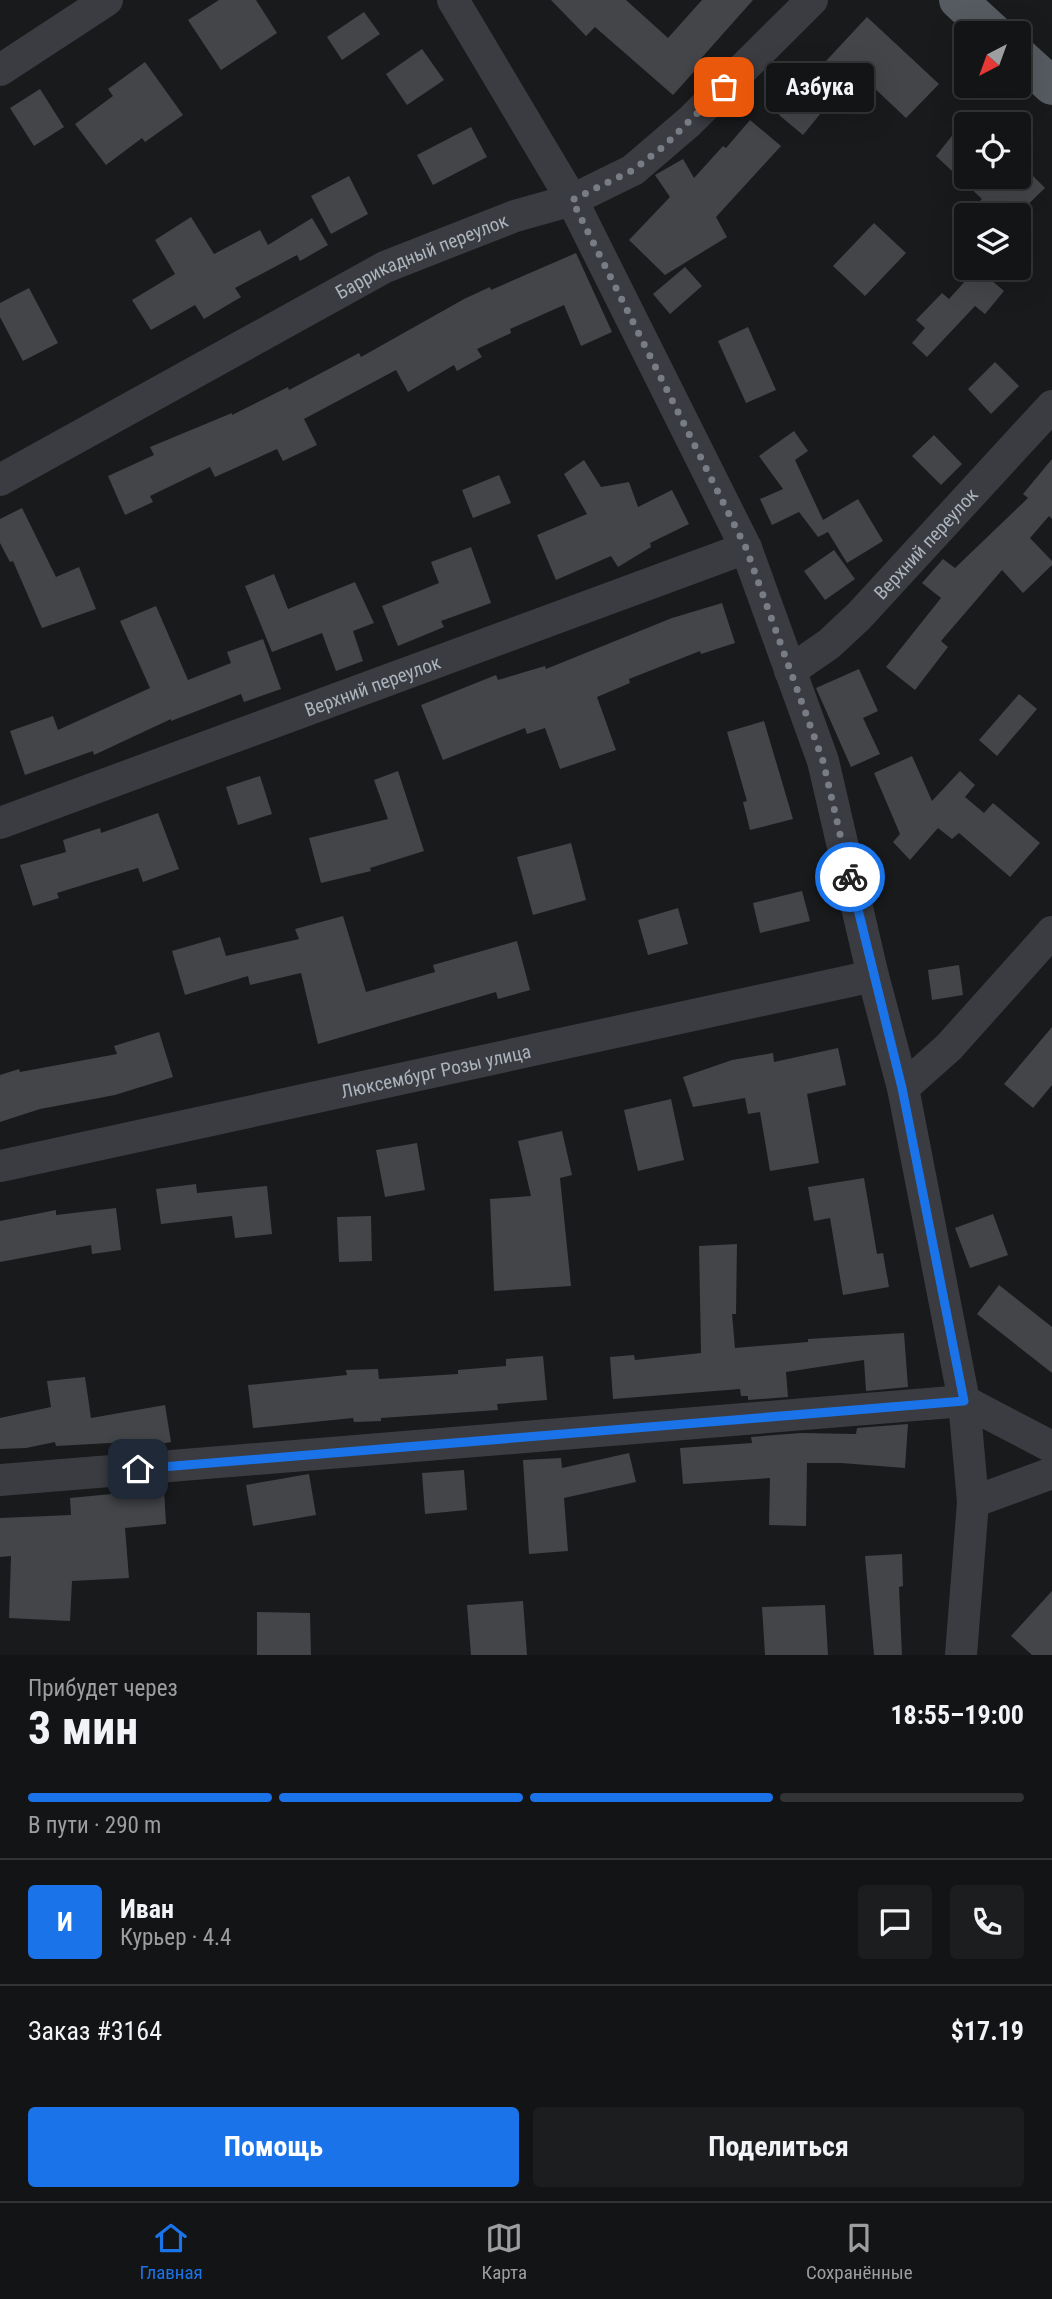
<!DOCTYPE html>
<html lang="ru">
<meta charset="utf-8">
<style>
body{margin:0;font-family:"Roboto Condensed",sans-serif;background:#1c1d1e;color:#f1f3f6;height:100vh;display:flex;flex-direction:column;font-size:26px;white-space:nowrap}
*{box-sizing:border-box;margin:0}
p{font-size:23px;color:#9d9ea0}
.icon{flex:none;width:38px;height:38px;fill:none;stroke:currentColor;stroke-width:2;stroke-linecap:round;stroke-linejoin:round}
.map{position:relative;height:1655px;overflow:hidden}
.drawer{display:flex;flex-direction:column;background:#131415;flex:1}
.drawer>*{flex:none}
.needle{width:46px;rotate:221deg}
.controls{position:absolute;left:954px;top:21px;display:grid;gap:14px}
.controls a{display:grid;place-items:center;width:77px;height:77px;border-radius:7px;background:#131415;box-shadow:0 7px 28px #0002,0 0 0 2px #323334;font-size:35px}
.pin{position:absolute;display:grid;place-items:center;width:60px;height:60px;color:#fff;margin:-30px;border-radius:14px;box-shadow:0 4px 10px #0006}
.courier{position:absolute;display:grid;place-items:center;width:70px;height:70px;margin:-35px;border:5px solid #1a73e8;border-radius:50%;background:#fff;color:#222;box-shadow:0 2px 9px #0007}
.bubble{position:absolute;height:49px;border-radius:7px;background:#131415;box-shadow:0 7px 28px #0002,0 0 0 2px #323334;font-size:23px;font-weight:700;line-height:49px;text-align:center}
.head em{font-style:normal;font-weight:700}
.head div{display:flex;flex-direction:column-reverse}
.head{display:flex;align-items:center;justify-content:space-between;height:119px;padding:0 28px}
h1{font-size:46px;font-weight:700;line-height:52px}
.bar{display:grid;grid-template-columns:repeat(4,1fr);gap:10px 7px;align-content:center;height:84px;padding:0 28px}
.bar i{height:9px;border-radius:5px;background:#323334}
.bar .on{background:#1a73e8}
.bar p{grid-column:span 4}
.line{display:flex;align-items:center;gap:18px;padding:0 28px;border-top:2px solid #323334}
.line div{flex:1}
.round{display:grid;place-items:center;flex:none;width:74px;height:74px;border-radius:7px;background:#1c1d1e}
.button{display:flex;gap:14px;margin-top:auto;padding:14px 28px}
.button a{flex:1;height:80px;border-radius:7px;background:#1a73e8;color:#fff;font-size:28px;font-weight:700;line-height:80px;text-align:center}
.button a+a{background:#1c1d1e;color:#f1f3f6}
.menu{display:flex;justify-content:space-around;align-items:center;height:98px;border-top:2px solid #323334;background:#131415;font-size:19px;color:#9d9ea0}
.menu a{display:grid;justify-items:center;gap:4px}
.menu .on{color:#1a73e8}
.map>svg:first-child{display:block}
.building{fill:#434549}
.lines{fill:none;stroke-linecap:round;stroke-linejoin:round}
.minor{stroke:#3a3c42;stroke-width:32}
.major{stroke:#565a61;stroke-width:38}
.done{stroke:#787d85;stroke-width:7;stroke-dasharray:0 12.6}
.route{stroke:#1a73e8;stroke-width:9}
.labels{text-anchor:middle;stroke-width:5;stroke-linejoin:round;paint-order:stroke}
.street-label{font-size:19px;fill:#abb3bd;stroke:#141517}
</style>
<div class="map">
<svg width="1052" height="1655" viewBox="0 0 1052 1655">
<rect width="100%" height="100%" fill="#191a1c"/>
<g class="building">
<path d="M219,0H256L277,33L221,70L188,20Z"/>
<path d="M551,0H626L668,38L702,0H753L697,63L700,65L673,95L595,27L586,36Z"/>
<path d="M364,12L380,34L342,60L327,37Z"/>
<path d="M867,17L939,84L906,118L870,84L866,88L852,75L803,135L779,115L812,76Z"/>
<path d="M422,49L444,80L407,105L386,74Z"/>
<path d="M145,62L183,115L145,142L142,138L106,165L75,124L113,96L108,89Z"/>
<path d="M40,89L64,127L34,146L10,108Z"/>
<path d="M966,118V177H1018L1020,163L1045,188L1017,215H966L982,199L936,156Z"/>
<path d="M750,120L781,146L716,217L727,237L665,275L629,240L670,197L655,175L683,159L694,178L723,146L726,148Z"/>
<path d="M471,127L487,157L433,185L417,155Z"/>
<path d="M349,176L368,214L331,234L311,196Z"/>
<path d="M191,217L214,254L260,230L268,245L312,218L328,245L300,261L297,255L235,288L241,297L204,319L195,305L151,330L132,300L175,274L155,240Z"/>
<path d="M874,223L906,253L865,296L833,266Z"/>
<path d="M576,253L612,332L581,346L564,305L510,329L511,333L477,349L482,357L457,371L454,365L408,392L396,370L304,419L317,445L283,461L277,449L215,477L210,467L150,496L153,502L125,515L108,476L154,455L150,447L232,413V415L288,387L289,390L359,353L361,357L464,299L490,287L491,290Z"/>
<path d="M685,267L702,286L670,314L653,294Z"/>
<path d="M977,268L1004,291L985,314L975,306L927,357L912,343L925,328L916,320L942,293L949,299Z"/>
<path d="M29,288L58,343L23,361L0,317V303Z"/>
<path d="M748,327L776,390L746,403L718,341Z"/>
<path d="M995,362L1019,386L991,414L968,389Z"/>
<path d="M794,431L808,451L795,460L823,520L858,499L883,541L847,563L828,532L818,537L799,512L772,525L760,499L783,489L759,456Z"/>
<path d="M934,435L962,464L941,485L912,456Z"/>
<path d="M1052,459V519L1049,516L1030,538L1052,561V565L1023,593L1002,570L941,641L948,647L915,690L886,667L941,598L922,583L943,559L955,568L1028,498L1023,494Z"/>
<path d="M584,460L601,487L629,482L638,507L672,490L689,524L650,543L651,547L618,567L611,556L556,580L537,535L587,514L564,474Z"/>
<path d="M499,475L511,503L473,518L462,490Z"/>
<path d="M22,508L56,577L79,567L96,609L42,628L13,561L10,562L0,543V519Z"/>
<path d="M471,547L491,603L441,621L444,627L398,646L382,606L439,583L431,562Z"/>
<path d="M834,550L855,579L825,600L804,571Z"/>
<path d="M274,574L288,609L355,582L374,623L353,631L363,661L336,671L322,633L272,652L245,586Z"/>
<path d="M722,603L735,643L701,654L700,651L629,679L630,683L597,697L616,750L560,769L545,728L527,734L525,728L443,760L421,705L496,675L498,680L545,666L546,669L672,618Z"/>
<path d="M156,606L188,680L231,663L227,652L263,639L281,689L244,702L241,694L171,721V719L94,755L93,751L25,775L10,731L53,716L58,730L150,688L120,621Z"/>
<path d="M859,669L878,711L863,718L880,754L851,767L816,688Z"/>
<path d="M1019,694L1037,709L997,756L979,740Z"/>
<path d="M764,721L793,819L750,830L743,802L747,801L727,732Z"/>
<path d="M912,756L932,801L960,771L975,785L965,797L984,813L993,803L1040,843L1010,877L959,833L952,839L938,828L910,860L893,842L900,834L874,773Z"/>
<path d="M398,771L424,851L370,868L371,871L321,883L309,838L388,819L374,780Z"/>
<path d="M260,776L272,814L238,825L226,787Z"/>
<path d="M158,813L179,869L143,882L138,868L57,893L59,898L33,906L20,865L66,852L63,840L100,828L101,833Z"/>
<path d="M571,843L586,900L533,915L517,857Z"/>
<path d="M802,891L810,921L760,933L753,903Z"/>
<path d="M678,908L688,944L648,955L638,920Z"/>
<path d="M343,916L366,992L435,972L433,965L517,941L530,990L498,999L496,992L318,1044L301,973L250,985L248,976L185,995L172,951L220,937L226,956L299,939L295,929Z"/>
<path d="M959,965L963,995L932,1000L928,970Z"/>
<path d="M1052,1027V1085L1033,1108L1004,1084Z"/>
<path d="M159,1032L173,1077L115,1095L40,1109L0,1122V1075L19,1069L20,1072L117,1054L114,1046Z"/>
<path d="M838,1048L846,1085L807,1094L819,1163L770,1171L760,1112L748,1114L745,1098L693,1107L683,1077L732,1060L773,1053L774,1062Z"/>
<path d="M671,1099L684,1160L638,1171L624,1110Z"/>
<path d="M562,1131L572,1175L560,1178L571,1286L494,1291L490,1199L531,1196L518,1141Z"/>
<path d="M417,1143L425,1190L385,1197L376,1150Z"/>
<path d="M864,1178L877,1254L883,1253L889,1287L843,1295L830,1218L814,1221L808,1187Z"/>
<path d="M196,1184L197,1193L267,1186L272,1234L235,1238L232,1216L161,1224L156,1189Z"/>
<path d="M116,1208L121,1250L92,1254L91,1245L0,1262V1221L56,1210V1215Z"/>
<path d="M993,1214L1008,1255L970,1268L955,1228Z"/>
<path d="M371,1216L372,1261L339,1262L337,1217Z"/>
<path d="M737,1244L736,1314H732L735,1348L808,1342V1339L904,1333L908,1387L866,1391L864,1360L786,1372L788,1397L748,1400V1396H741L740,1389L613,1399L610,1357L634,1355L635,1360L701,1353L699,1246Z"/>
<path d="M999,1285L1052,1327V1373L977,1314Z"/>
<path d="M543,1356L547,1400L497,1404L498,1410L381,1418V1421L354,1422L353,1418L253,1428L248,1385L347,1375L346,1370L378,1369L379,1379L458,1374V1370L506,1366V1359Z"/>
<path d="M85,1377L91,1418L165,1405L171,1442L129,1449L128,1442L56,1446L55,1442L26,1448L0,1449V1418L51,1407L47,1381Z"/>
<path d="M908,1424L905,1468L841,1463H807L806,1526L769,1525L770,1478L683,1484L680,1448L752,1443L751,1437L801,1433L856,1434L857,1428Z"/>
<path d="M629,1453L636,1482L564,1498L568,1551L529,1554L523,1460L561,1458L562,1468Z"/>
<path d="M464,1470L467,1510L425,1514L422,1473Z"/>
<path d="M309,1474L316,1515L253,1526L246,1485Z"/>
<path d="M164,1489L166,1524L125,1528L129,1578L72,1581L70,1621L9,1618L11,1556L0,1557V1518L71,1515L70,1498Z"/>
<path d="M902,1554L903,1586L899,1587L902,1655H874L865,1556Z"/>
<path d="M1052,1591V1655H1032L1011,1636Z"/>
<path d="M523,1601L527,1655H471L467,1605Z"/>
<path d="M825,1605L828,1655H765L762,1607Z"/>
<path d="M257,1612L310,1613L311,1655H257Z"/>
</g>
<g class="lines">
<g class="minor">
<path d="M453,0L572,200L746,548L823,761L873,976L903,1088L964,1401L973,1502L961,1655"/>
<path d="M0,70L107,0"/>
<path id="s1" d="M0,480L385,267L515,216L572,200L633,170L689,122L812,0"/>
<path id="s2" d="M790,671L829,644L859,616L1052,406"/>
<path id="s3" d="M0,823L746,548"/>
<path d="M903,1088L949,1047L1052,932"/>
<path id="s4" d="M0,1166L873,976"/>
<path d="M0,1480L964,1401L1052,1447"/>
<path d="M973,1502L1052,1473"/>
</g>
<g class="major">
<path d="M958,0L994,33"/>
<path d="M1018,55L1052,86"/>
</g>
</g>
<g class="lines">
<path class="done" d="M724,87L663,147L633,170L572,200L746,548L823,761L850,877"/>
<path class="route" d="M138,1469L964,1401L902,1088L850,877"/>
</g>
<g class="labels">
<g class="street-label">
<text dy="7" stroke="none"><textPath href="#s1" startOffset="478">Баррикадный переулок</textPath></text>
<text dy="7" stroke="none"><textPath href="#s2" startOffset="187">Верхний переулок</textPath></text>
<text dy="7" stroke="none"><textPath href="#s3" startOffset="397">Верхний переулок</textPath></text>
<text dy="7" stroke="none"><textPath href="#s4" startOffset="446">Люксембург Розы улица</textPath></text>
</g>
</g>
</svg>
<div class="controls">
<a><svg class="needle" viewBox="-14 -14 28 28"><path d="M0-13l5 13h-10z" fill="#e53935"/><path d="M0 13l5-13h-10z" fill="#9d9ea0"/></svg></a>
<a><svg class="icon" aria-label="locate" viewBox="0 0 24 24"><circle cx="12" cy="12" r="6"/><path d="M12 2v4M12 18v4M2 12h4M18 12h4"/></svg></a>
<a><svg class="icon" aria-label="layers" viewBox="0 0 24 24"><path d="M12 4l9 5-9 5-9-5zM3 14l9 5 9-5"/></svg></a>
</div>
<div class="pin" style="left:724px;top:87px;background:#ea580c"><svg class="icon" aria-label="bag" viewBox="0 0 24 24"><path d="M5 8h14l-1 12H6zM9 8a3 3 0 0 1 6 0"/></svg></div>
<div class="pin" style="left:138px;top:1469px;background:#1f2937"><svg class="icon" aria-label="home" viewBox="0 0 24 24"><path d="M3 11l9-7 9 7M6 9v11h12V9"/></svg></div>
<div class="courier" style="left:850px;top:877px"><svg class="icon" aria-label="bike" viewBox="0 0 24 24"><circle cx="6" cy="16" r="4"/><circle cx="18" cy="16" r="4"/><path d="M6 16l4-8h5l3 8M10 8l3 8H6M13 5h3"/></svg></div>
<div class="bubble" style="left:766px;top:63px;width:108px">Азбука</div>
</div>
<section class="drawer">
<div class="head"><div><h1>3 мин</h1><p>Прибудет через</p></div><em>18:55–19:00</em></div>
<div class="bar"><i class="on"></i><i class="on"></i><i class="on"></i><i></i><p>В пути · 290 m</p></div>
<div class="line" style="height:126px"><b class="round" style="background:#1a73e8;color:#fff">И</b><div><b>Иван</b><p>Курьер · 4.4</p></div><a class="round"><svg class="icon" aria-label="chat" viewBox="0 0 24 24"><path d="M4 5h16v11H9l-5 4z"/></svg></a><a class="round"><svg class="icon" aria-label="phone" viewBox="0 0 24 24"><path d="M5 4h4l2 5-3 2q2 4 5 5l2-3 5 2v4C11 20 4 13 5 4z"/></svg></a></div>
<div class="line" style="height:91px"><div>Заказ #3164</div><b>$17.19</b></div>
<div class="button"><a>Помощь</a><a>Поделиться</a></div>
</section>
<nav class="menu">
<a class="on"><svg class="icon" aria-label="home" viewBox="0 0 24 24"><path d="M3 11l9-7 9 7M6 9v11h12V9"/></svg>Главная</a>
<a><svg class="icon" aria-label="map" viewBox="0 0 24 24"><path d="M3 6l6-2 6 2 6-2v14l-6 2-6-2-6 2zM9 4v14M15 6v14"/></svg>Карта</a>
<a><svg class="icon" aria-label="saved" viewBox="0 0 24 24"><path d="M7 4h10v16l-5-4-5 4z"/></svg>Сохранённые</a>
</nav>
